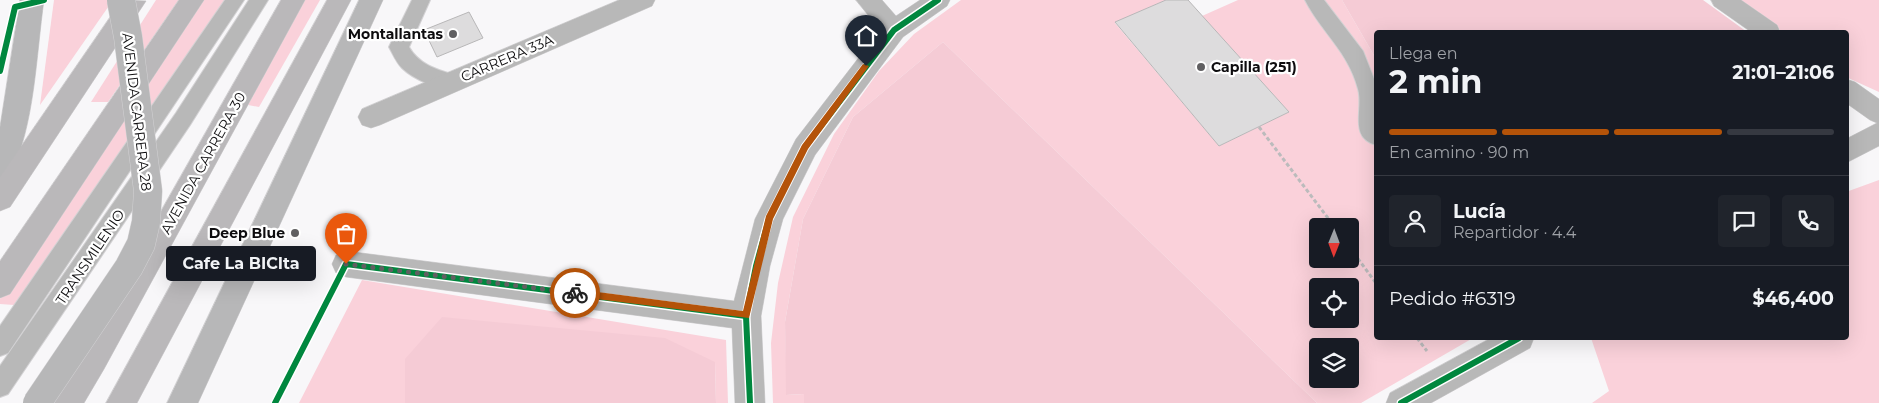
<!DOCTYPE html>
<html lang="es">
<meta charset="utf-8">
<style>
body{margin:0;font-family:Montserrat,sans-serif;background:#20242c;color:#f1f3f6;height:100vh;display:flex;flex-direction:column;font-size:19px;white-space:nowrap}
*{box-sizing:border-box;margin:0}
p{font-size:16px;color:#9ea1a6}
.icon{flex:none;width:28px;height:28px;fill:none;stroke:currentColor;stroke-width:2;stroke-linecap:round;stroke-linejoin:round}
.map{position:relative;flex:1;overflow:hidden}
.drawer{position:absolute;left:1374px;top:30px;width:475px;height:310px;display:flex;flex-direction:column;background:#171b24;border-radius:5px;box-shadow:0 5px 20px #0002}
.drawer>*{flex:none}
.needle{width:32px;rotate:181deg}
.buttons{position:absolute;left:1309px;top:218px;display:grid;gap:10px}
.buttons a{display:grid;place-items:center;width:50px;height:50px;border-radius:5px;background:#171b24;box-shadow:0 5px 20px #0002;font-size:25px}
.pin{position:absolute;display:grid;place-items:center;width:42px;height:42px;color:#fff;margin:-51px -21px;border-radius:50% 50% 50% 0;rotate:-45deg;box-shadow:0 0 5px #0007}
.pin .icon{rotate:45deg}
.courier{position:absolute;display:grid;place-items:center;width:50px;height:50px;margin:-25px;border:4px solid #b45309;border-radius:50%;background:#fff;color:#222;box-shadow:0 1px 6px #0007}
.bubble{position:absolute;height:35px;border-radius:5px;background:#171b24;box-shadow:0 5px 20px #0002;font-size:16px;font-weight:700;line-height:35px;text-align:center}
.overview em{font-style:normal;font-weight:700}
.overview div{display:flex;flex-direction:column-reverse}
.overview{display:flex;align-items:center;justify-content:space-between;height:85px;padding:0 15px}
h1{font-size:32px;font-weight:700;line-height:38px}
.bar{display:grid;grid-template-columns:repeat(4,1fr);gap:8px 5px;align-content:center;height:60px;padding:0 15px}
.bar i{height:6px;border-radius:4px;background:#363941}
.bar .selected{background:#b45309}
.bar p{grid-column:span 4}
.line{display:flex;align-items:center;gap:12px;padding:0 15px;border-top:1px solid #363941}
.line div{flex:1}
.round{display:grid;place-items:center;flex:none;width:52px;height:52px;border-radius:5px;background:#20242c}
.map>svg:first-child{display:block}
.green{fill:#fad1da;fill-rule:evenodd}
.forest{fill:#f5cbd5}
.building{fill:#dddcdd;stroke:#b8b7b8}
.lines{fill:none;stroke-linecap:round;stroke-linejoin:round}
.service-casing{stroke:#d3d2d4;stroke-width:2}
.minor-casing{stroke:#d3d2d4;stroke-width:1}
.secondary-casing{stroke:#d3d2d4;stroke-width:1}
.trunk-casing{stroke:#d3d2d4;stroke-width:1}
.path{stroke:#bbbbbc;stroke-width:3;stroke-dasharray:4 2.5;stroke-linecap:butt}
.service{fill:#b8b8b8;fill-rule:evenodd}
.minor{fill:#b8b8b8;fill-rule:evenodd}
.secondary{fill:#b7b7b8;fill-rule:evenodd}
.trunk{fill:#bab8ba;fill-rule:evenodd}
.secondary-bridge-casing{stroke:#d3d2d4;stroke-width:29;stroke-linecap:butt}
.secondary-bridge{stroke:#b7b7b8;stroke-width:28}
.cycleway-casing{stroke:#fff;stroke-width:9}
.cycleway{stroke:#00873e;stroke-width:6}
.route{fill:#b45309}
.done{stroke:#605f61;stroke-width:5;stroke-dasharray:0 9}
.poi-dot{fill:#605f61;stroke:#fff;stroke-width:2}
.labels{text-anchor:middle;stroke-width:4.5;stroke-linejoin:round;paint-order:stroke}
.poi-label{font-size:14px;font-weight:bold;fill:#0e0d0f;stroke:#fff;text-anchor:end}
.street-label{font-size:14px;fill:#0e0d0f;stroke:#fff}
</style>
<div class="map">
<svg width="1879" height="403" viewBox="0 0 1879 403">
<rect width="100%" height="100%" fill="#f8f7f9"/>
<g class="green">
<path d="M54,0H113L40,105Z"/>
<path d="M156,0H179L108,102H91Z"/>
<path d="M202,0H225L14,305L0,304V299Z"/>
<path d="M304,0H320L259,107L248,105Z"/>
<path d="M961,0H1166L1115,23L1219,146L1289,112L1202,16L1238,0H1342L1376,59V338H1473L1361,403H1317L943,42L853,117L803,219L785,322L787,395L804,394V403H773L771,343L778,283L793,217L834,134L879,71L914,34ZM1318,226H1350V259H1318ZM1318,286H1350V319H1318ZM1318,346H1350V379H1318Z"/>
<path d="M1737,0H1879V92L1846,77V32H1783Z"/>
<path d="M1879,180V403H1592L1609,391L1591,338H1846V192Z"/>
<path d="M362,280L726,340L728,403H716L715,362L405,359V403H299Z"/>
</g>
<g class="forest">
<path d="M1342,0H1703L1747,32H1376V59Z"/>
<path d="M943,42L1317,403H804V394L786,395L785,322L803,219L853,117Z"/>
<path d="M442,317L665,338L715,362L716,403H405V359Z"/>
</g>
<g class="building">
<path d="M1166,0H1188L1289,112L1219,146L1115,22Z"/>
<path d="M469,12L483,38L437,57L424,30Z"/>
</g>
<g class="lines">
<defs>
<g id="service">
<path d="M225,0H244L8,353L0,356V326Z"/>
<path d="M249,0H268L190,125L8,394L0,397V366L176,113Z"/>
<path d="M412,0H430L409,47C420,66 439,70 458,76L461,82L458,88C443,93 413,79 402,68C396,62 393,54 389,47Z"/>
<path d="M1305,0H1324L1363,51L1376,84V145C1348,137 1364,109 1358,89C1348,51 1322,33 1305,0Z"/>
</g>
<g id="minor">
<path d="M619,0H655L652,6L380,125L371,128L362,125L358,117L362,109Z"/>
<path d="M856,0H882L896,16L920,0H950L947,6L903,37L815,155L783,219L770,266L761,316L765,403H735L732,328L346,277L336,273L332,264L336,255L346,251L734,301L755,219L796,139L880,30Z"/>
<path d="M1711,0H1741L1777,25L1780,32H1751L1714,6Z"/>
<path d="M1846,79L1855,82L1879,99V146L1846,163V139L1877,123L1870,120L1846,103Z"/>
<path d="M1491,338H1534L1530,348L1431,403H1386L1390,393Z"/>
</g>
<g id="secondary">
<path d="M20,0H44C36,56 35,125 10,176L0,179V127Z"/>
<path d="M359,0H383L198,403H167Z"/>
</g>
<g id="trunk">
<path d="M122,0L146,1L10,207L0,211V177Z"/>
<path d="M179,0H204L10,294L0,298V261Z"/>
<path d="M281,0H305L104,369L84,403H52Z"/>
<path d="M327,0H351L137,403H106Z"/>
</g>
</defs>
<use href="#service" class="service-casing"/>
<use href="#minor" class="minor-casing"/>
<use href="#secondary" class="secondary-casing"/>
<use href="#trunk" class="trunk-casing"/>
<g class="path">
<path d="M1259,127L1334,226"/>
<path d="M1350,248L1376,283"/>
<path d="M1417,338L1427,351"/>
</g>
<use href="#service" class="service"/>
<use href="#minor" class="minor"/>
<use href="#secondary" class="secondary"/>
<use href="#trunk" class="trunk"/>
<defs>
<path id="secondary-bridge" d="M37,403L129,267L141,244L146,222L148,191L128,37L121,0"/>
</defs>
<use href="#secondary-bridge" class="secondary-bridge-casing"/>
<use href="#secondary-bridge" class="secondary-bridge"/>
<defs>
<g id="cycleway">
<path d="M0,71L15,7L44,0"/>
<path d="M275,403L346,264L746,316"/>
<path d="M750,403L746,316L756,266L769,219L805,147L894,30L938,0"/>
<path d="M1401,403L1519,338"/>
</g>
</defs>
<use href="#cycleway" class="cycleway-casing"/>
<use href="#cycleway" class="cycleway"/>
</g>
<path class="route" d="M863,64L869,66L808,149L773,219L749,318L572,296L571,293L575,289L743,311L766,216L802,145Z"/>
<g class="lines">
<path class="done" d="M346,264L575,293"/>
</g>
<g class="poi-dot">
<circle cx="453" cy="34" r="5"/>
<circle cx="1201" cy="67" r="5"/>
<circle cx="295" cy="233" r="5"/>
</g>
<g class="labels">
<g class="poi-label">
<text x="443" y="39">Montallantas</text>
<text x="1211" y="72" text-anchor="start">Capilla (251)</text>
<text x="285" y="238">Deep Blue</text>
</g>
<g class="street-label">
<text transform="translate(507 58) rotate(-23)" y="5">CARRERA 33A</text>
<text transform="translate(137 112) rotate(83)" y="5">AVENIDA CARRERA 28</text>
<text transform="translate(203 163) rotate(-61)" y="5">AVENIDA CARRERA 30</text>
<text transform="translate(90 257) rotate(-56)" y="5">TRANSMILENIO</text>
</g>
</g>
</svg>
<div class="buttons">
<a><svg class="needle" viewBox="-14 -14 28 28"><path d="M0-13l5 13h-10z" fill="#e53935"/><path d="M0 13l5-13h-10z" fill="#9ea1a6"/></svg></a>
<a><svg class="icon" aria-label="locate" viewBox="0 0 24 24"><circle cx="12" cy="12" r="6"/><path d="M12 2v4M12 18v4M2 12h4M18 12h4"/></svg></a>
<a><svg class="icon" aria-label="layers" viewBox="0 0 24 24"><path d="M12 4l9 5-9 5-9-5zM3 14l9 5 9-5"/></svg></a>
</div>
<div class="pin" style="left:346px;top:264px;background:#ea580c"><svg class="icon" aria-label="bag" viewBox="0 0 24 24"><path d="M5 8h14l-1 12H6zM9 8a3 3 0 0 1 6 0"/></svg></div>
<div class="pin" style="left:866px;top:66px;background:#1f2937"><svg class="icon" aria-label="home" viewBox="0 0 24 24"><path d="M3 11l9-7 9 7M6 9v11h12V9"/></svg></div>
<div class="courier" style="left:575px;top:293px"><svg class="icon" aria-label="bike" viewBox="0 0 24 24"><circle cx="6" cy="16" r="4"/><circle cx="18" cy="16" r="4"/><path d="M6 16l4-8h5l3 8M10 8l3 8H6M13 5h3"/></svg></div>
<div class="bubble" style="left:166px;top:246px;width:150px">Cafe La BICIta</div>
<section class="drawer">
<div class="overview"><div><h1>2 min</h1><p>Llega en</p></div><em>21:01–21:06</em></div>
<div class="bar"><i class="selected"></i><i class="selected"></i><i class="selected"></i><i></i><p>En camino · 90 m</p></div>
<div class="line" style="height:90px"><a class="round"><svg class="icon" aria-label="person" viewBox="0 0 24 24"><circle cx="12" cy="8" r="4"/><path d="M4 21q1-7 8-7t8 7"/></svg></a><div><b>Lucía</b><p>Repartidor · 4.4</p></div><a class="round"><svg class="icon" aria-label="chat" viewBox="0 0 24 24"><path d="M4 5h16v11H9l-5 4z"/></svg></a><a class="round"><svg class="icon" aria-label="phone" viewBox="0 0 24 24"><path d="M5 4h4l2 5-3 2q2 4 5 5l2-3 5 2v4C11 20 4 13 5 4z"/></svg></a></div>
<div class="line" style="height:65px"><div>Pedido #6319</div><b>$46,400</b></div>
</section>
</div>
